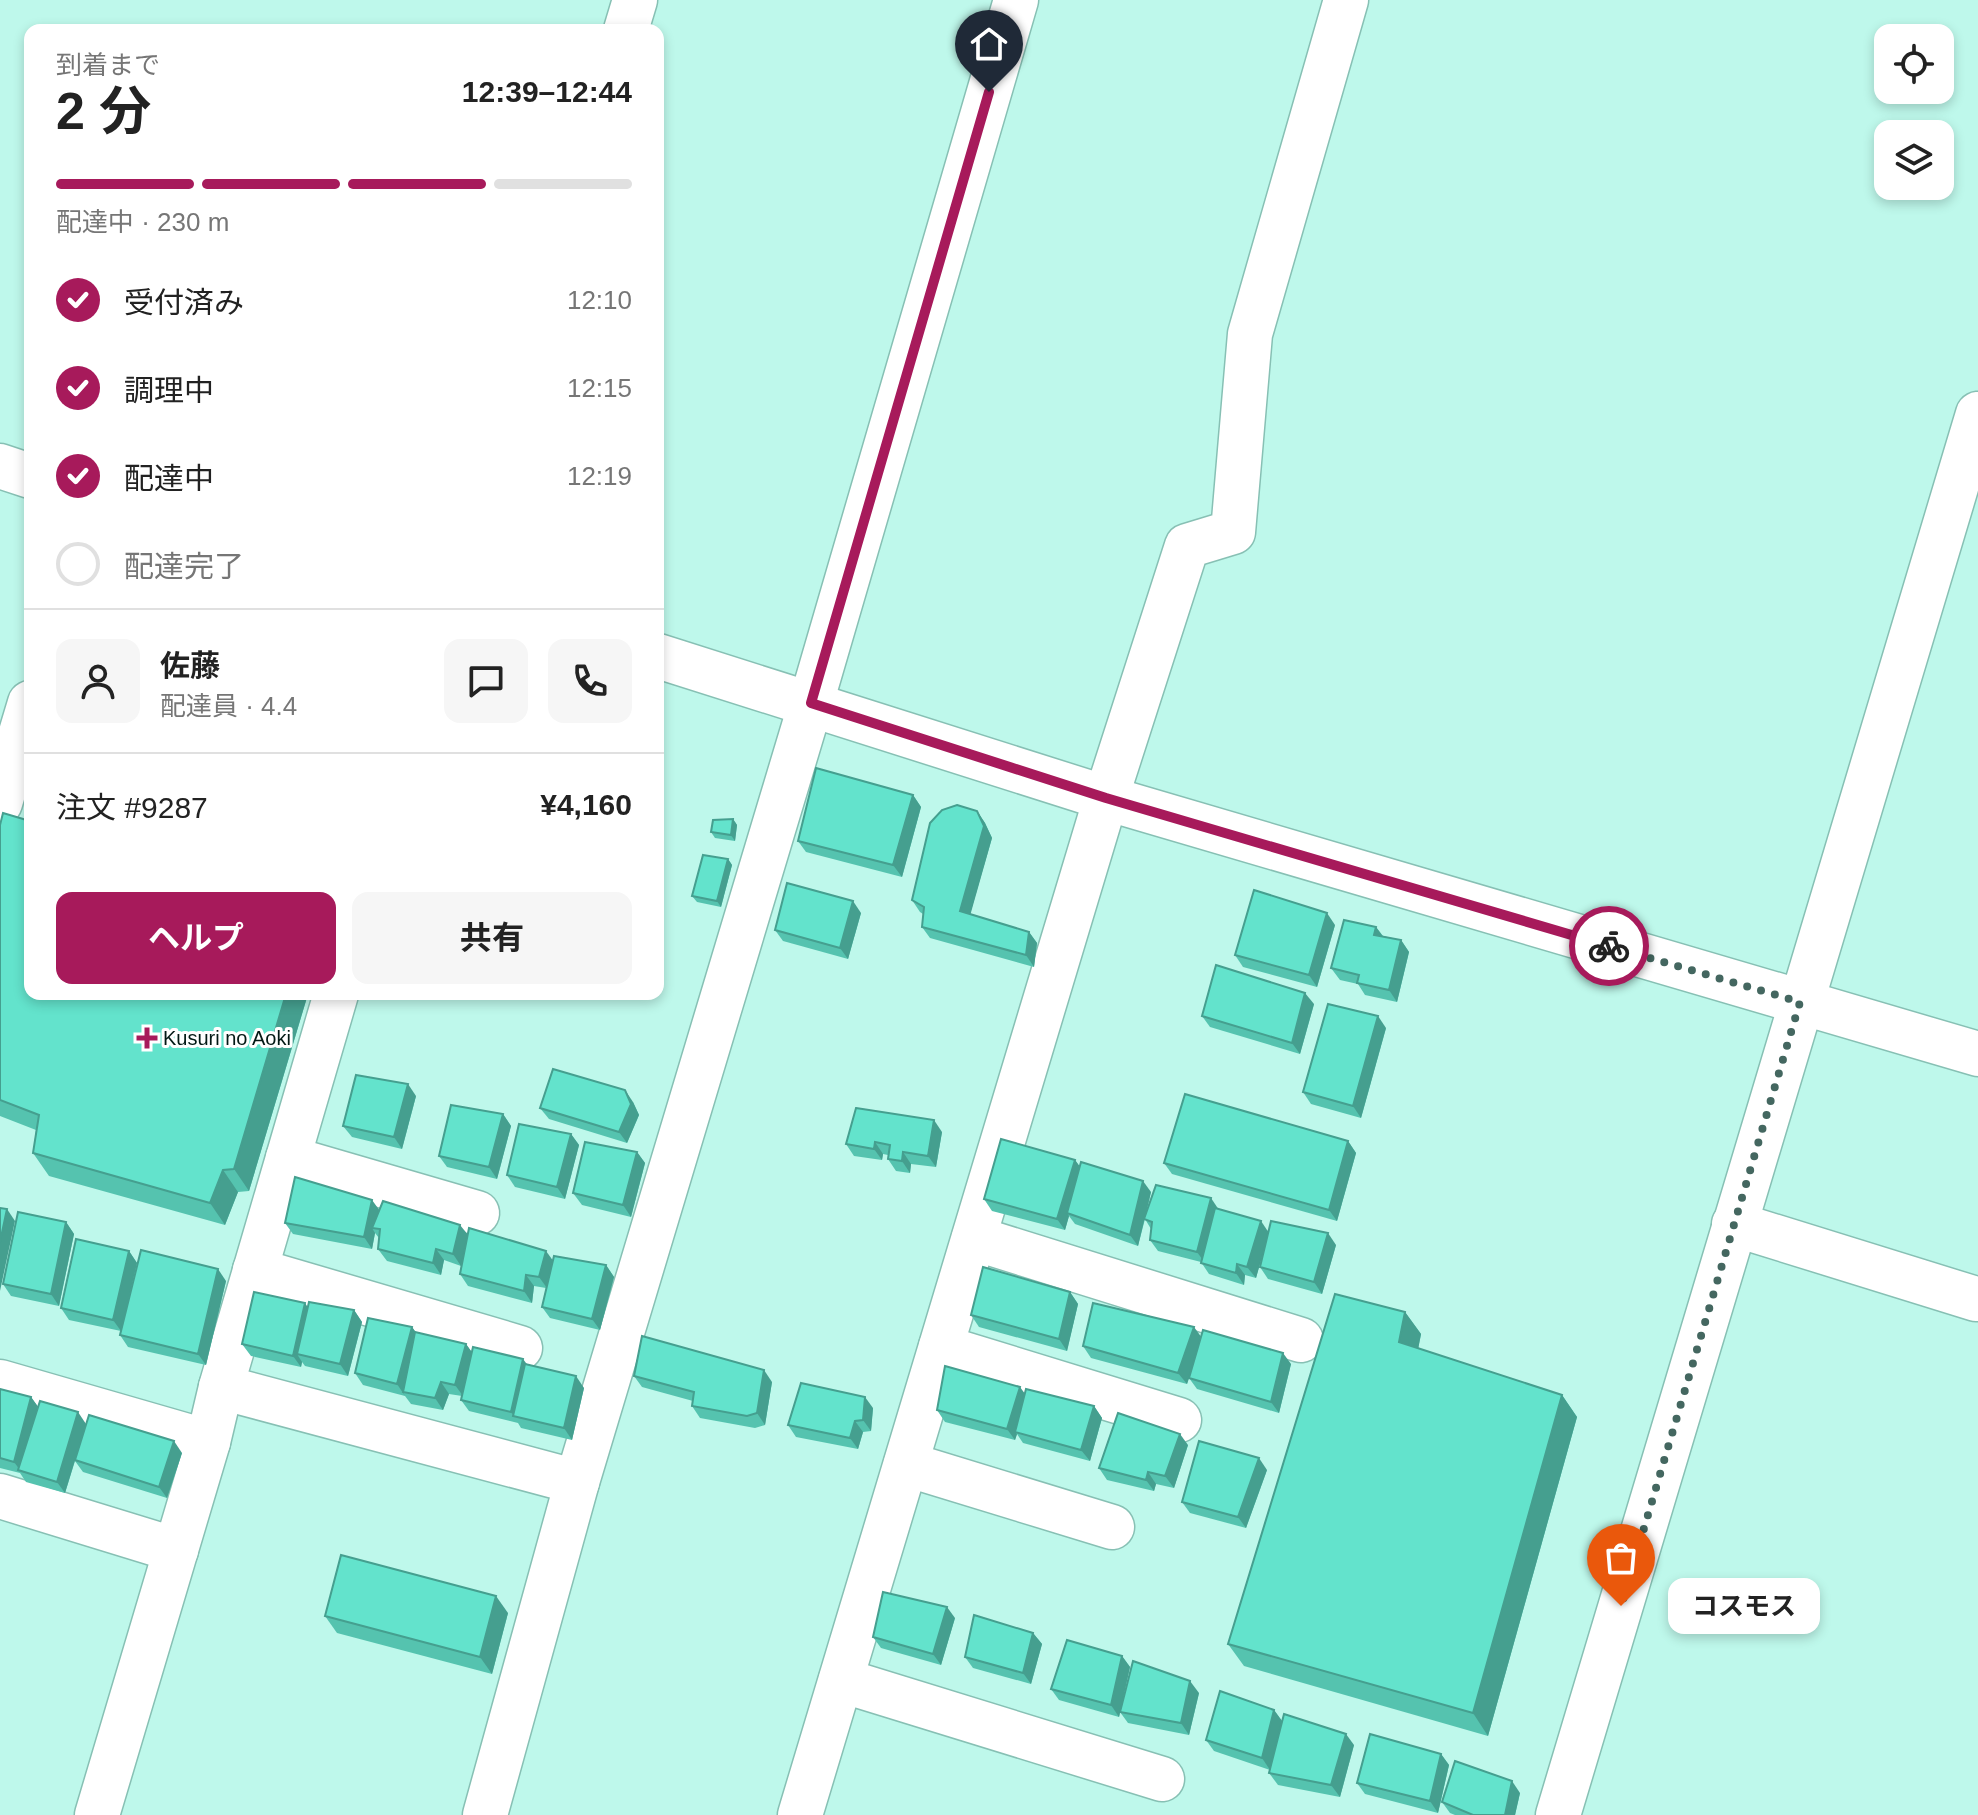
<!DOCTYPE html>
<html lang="ja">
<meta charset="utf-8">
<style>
body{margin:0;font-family:Arial,"Noto Sans JP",sans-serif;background:#f6f6f6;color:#222;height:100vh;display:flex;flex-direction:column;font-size:30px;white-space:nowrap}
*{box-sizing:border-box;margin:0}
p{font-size:26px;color:#767676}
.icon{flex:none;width:44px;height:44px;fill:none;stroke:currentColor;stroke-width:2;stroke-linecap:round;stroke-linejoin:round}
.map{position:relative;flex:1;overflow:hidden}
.details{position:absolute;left:24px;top:24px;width:640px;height:976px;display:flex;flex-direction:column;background:#fff;border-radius:16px;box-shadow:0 4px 12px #0003}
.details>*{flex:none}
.tools{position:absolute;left:1874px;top:24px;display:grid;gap:16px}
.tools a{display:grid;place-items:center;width:80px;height:80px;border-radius:16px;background:#fff;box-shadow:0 4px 12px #0003;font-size:40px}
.pin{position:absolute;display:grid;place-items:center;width:68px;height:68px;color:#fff;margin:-82px -34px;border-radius:50% 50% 50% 0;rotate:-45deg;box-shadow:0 0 8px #0007}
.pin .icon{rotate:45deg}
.courier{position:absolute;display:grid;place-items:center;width:80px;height:80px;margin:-40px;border:6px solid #a71a5b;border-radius:50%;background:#fff;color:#222;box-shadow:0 2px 10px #0007}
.bubble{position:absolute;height:56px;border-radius:16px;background:#fff;box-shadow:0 4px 12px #0003;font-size:26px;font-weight:700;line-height:56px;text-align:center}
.summary em{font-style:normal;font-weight:700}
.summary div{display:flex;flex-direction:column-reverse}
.summary{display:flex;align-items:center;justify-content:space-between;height:136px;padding:0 32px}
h1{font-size:52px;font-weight:700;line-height:60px}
.bar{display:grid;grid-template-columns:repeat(4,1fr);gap:12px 8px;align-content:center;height:96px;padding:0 32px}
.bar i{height:10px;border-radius:6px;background:#e0e0e0}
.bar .on{background:#a71a5b}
.bar p{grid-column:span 4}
.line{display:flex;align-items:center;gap:20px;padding:0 32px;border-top:2px solid #e0e0e0}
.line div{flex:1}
.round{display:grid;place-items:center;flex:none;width:84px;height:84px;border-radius:16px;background:#f6f6f6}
ol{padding:0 32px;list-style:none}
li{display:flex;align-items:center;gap:24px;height:88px}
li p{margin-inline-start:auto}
li .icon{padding:8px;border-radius:50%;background:#a71a5b;color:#fff;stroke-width:4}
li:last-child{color:#767676}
li i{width:44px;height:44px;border:4px solid #e0e0e0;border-radius:50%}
.cta{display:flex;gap:16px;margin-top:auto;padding:16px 32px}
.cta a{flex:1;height:92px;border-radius:16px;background:#a71a5b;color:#fff;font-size:32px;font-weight:700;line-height:92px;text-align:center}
.cta a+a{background:#f6f6f6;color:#222}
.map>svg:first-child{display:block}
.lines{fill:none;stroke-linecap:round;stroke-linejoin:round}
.minor-casing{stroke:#87c0b4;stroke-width:47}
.minor{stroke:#fff;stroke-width:44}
.wall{fill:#55c3af}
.shaded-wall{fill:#459f8f}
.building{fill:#63e3cc;stroke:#459f8f;stroke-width:2}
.done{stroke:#446760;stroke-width:8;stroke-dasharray:0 14.4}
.route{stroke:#a71a5b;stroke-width:10}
.poi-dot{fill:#a71a5b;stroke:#fff;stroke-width:3}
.labels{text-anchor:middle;stroke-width:6;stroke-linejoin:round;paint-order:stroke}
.poi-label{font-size:20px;fill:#031915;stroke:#fff;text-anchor:start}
</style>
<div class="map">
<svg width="1978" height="1815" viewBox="0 0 1978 1815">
<rect width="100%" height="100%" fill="#bef8eb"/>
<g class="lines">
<defs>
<g id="minor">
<path d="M626,30L635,0"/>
<path d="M0,466L30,476"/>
<path d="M658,656L1106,798L1978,1054"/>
<path d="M0,803L30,703"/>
<path d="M288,1158L477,1213"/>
<path d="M1734,1224L1976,1299"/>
<path d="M974,1238L1301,1340"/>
<path d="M255,1270L520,1348"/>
<path d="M941,1347L1179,1420"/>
<path d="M0,1382L208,1442"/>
<path d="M221,1387L577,1482"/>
<path d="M906,1464L1112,1527"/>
<path d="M0,1496L176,1550"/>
<path d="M841,1680L1162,1779"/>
<path d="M97,1815L208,1442L221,1387L336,994"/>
<path d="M485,1815L577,1482L811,703L1016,0"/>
<path d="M800,1815L1106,798L1187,546L1233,532L1250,334L1346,0"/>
<path d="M1558,1815L1978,414"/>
</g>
</defs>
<use href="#minor" class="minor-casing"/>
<use href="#minor" class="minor"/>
</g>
<g class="wall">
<path d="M913,795L921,807L902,877L806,852L798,841Z"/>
<path d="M977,811L985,823L992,838L970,914L1029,932L1037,943L1034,967L930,938L922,927L923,914L920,912L912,900Z"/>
<path d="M733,819L737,825L735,841L715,838L711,832Z"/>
<path d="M0,825L308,994L249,1191L238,1192L225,1225L49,1176L33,1153L36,1130L0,1116Z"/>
<path d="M728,859L732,865L721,907L697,902L692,896Z"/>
<path d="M861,913L848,959L783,941L775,930Z"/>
<path d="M1335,925L1317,987L1243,967L1235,955Z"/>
<path d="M1376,927L1383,936L1401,940L1409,952L1397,1002L1365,995L1358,984L1340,980L1331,968Z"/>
<path d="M1314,1004L1300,1054L1210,1027L1202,1016Z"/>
<path d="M1386,1028L1361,1118L1311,1104L1303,1092Z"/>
<path d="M416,1096L402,1149L352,1137L343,1126Z"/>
<path d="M633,1102L639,1115L627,1143L549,1119L540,1108Z"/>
<path d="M503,1114L511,1126L497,1179L447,1167L439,1156Z"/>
<path d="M942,1132L936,1167L911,1164L910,1173L896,1171L888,1159V1155L883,1154L882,1160L854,1156L846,1144Z"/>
<path d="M571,1134L579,1145L565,1199L515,1187L507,1175Z"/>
<path d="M1348,1141L1356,1153L1337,1221L1172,1174L1164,1163Z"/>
<path d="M637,1152L645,1163L631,1217L582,1205L573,1193Z"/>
<path d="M1075,1160L1080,1167L1151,1192L1145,1219L1219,1210L1268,1231L1336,1245L1322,1294L1268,1279L1260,1267L1264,1248L1256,1278L1245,1275L1244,1285L1209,1274L1201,1262L1158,1251L1150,1240L1151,1229L1145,1219L1138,1246L1075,1224L1069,1216L1065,1230L992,1211L984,1199Z"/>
<path d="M380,1210L553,1260L606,1265L614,1277L600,1330L550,1318L542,1307L546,1288L534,1286L532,1303L468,1286L460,1274L461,1266L444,1260L441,1275L387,1261L378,1249L379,1238L375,1233L372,1249L293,1234L285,1223Z"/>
<path d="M66,1222L74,1234L59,1306L11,1296L3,1284Z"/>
<path d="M129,1251L137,1263L124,1319L226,1281L206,1365L128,1347L120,1335L121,1331L69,1320L61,1308Z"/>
<path d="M1070,1292L1078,1304L1067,1351L979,1327L971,1315Z"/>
<path d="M308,1306L354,1310L362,1322L348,1376L305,1366L302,1362L301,1367L251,1356L242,1344Z"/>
<path d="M1405,1312L1421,1334L1418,1349L1562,1395L1577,1417L1488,1736L1244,1666L1228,1644Z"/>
<path d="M412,1327L416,1333L466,1344L472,1353L527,1364L584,1388L572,1440L521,1428L518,1423L469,1411L461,1400L462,1396L449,1394L443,1410L411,1404L405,1396L363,1385L355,1373Z"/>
<path d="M1201,1337L1291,1364L1279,1413L1197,1389L1189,1378L1192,1369L1187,1384L1091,1358L1083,1346Z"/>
<path d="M634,1376L772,1382L765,1425L755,1428L700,1418L692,1406L693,1401L642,1387Z"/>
<path d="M0,1389L31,1397L38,1407L86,1424L182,1453L167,1498L83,1472L75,1461L65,1493L26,1482L20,1473L0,1468Z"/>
<path d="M1025,1394L1094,1406L1102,1418L1090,1461L1023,1443L1017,1434L1015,1440L945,1422L937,1410Z"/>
<path d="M873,1408L871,1431L863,1432L858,1449L796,1437L788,1425Z"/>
<path d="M1188,1445L1174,1488L1156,1484L1154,1491L1107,1480L1099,1468Z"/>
<path d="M1267,1470L1246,1528L1190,1513L1182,1502Z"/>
<path d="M508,1613L492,1674L337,1633L325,1616Z"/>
<path d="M955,1618L941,1665L881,1648L873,1637Z"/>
<path d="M1033,1633L1042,1644L1031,1684L973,1668L965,1657Z"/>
<path d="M1122,1656L1130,1667L1119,1717L1059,1700L1051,1689Z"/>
<path d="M1199,1693L1189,1735L1128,1723L1120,1712Z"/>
<path d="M1274,1710L1282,1721L1270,1770L1214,1751L1206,1740Z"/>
<path d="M1354,1745L1340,1797L1278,1785L1269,1773Z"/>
<path d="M1441,1754L1449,1765L1438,1813L1365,1794L1357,1783Z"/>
<path d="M1520,1793L1515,1815H1455L1450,1813L1442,1802Z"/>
</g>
<g class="shaded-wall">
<path d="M913,795L921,807L902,877L893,865Z"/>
<path d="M977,811L985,823L992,838L968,923L960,911Z"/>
<path d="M733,819L737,825L735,841L731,835Z"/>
<path d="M728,859L732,865L721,907L717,901Z"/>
<path d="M853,901L861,913L848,959L840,948Z"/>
<path d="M1327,913L1335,925L1317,987L1309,975Z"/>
<path d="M1376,927L1384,938L1374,935Z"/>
<path d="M1029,932L1037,943L1034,967L1026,955Z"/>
<path d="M1401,940L1409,952L1397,1002L1389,990Z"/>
<path d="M1305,993L1314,1004L1300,1054L1292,1043Z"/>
<path d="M286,994H308L249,1191L234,1169Z"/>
<path d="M1378,1016L1386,1028L1361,1118L1353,1106Z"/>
<path d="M408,1084L416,1096L402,1149L394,1137Z"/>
<path d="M625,1090L633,1102L639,1115L627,1143L619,1132Z"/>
<path d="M503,1114L511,1126L497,1179L489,1167Z"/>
<path d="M934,1120L942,1132L936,1167L928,1156Z"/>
<path d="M571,1134L579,1145L565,1199L557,1187Z"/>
<path d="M1348,1141L1356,1153L1337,1221L1329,1210Z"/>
<path d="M875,1142L883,1154L882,1160L874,1149Z"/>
<path d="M637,1152L645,1163L631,1217L623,1205Z"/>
<path d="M903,1152L911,1164L910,1173L902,1161Z"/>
<path d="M1075,1160L1083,1171L1067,1213L1069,1216L1065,1230L1057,1219Z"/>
<path d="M223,1170L238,1192L225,1225L210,1203Z"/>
<path d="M1143,1181L1151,1192L1138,1246L1130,1235Z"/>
<path d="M1211,1198L1219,1210L1205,1263L1197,1252Z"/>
<path d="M372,1200L380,1211L372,1228L375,1233L372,1249L364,1237Z"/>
<path d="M7,1209L15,1221L0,1291V1242Z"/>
<path d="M1261,1221L1269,1233L1256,1278L1247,1267Z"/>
<path d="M66,1222L74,1234L59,1306L51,1294Z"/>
<path d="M460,1225L469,1236L461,1266L453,1254Z"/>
<path d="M1328,1233L1336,1245L1322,1294L1314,1282Z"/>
<path d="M436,1249L444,1260L441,1275L433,1263Z"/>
<path d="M129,1251L137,1263L121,1331L113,1320Z"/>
<path d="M546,1251L554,1262L547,1288L539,1277Z"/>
<path d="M1237,1264L1245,1275L1244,1285L1236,1273Z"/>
<path d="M606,1265L614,1277L600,1330L592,1319Z"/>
<path d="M218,1269L226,1281L206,1365L198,1354Z"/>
<path d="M526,1275L534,1286L532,1303L524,1291Z"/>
<path d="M1070,1292L1078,1304L1067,1351L1059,1339Z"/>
<path d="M305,1303L313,1315L297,1354L302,1362L301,1367L293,1356Z"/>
<path d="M354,1310L362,1322L348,1376L340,1364Z"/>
<path d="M1405,1312L1421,1334L1415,1365L1399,1342Z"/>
<path d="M412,1327L420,1338L403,1392L405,1396L397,1384Z"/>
<path d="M1194,1327L1202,1338L1187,1384L1178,1373Z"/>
<path d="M466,1344L474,1355L463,1396L455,1385Z"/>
<path d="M1283,1353L1291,1364L1279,1413L1271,1402Z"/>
<path d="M523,1359L532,1371L515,1417L511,1412Z"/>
<path d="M764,1370L772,1382L765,1425L757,1413Z"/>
<path d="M576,1376L584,1388L572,1440L564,1428Z"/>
<path d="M441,1382L449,1394L443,1410L435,1398Z"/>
<path d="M1020,1387L1028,1398L1015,1432L1017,1434L1015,1440L1007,1429Z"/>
<path d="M1562,1395L1577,1417L1488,1736L1473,1713Z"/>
<path d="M31,1397L39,1408L20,1470L14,1462Z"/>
<path d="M865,1397L873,1408L871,1431L863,1420Z"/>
<path d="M1094,1406L1102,1418L1090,1461L1081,1450Z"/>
<path d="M78,1412L86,1424L65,1493L57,1482Z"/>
<path d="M855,1421L863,1432L858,1449L850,1438Z"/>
<path d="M1180,1434L1188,1445L1174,1488L1165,1476Z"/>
<path d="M174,1441L182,1453L167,1498L159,1487Z"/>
<path d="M1259,1458L1267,1470L1246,1528L1238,1517Z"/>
<path d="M1148,1472L1156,1484L1154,1491L1146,1480Z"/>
<path d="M496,1596L508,1613L492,1674L480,1657Z"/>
<path d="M947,1607L955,1618L941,1665L933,1654Z"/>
<path d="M1033,1633L1042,1644L1031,1684L1023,1673Z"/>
<path d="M1122,1656L1130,1667L1119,1717L1111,1705Z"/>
<path d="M1190,1681L1199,1693L1189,1735L1181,1723Z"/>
<path d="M1274,1710L1282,1721L1270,1770L1262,1758Z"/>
<path d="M1346,1734L1354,1745L1340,1797L1331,1785Z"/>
<path d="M1441,1754L1449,1765L1438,1813L1430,1801Z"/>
<path d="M1512,1781L1520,1793L1515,1815H1505Z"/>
</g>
<g class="building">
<path d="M816,768L913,795L893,865L798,841Z"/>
<path d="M957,805L977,811L984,826L960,911L1029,932L1026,955L922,927L924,907L912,900L930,823L942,810Z"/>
<path d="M3,813L30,821V994H286L234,1169L223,1170L210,1203L33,1153L39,1115L0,1100V825Z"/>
<path d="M733,819L731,835L711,832L713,820Z"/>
<path d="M703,855L728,859L717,901L692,896Z"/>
<path d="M787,883L853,901L840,948L775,930Z"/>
<path d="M1254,890L1327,913L1309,975L1235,955Z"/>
<path d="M1344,920L1376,927L1374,935L1401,940L1389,990L1357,983L1359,975L1331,968Z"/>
<path d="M1216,965L1305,993L1292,1043L1202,1016Z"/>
<path d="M1328,1004L1378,1016L1353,1106L1303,1092Z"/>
<path d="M553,1069L625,1090L631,1104L619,1132L540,1108Z"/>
<path d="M356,1075L408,1084L394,1137L343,1126Z"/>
<path d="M1185,1094L1348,1141L1329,1210L1164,1163Z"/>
<path d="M451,1105L503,1114L489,1167L439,1156Z"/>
<path d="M856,1108L934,1120L928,1156L903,1152L902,1161L888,1159L890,1145L875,1142L874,1149L846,1144Z"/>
<path d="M519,1124L571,1134L557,1187L507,1175Z"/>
<path d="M1001,1139L1075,1160L1057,1219L984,1199Z"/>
<path d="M585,1142L637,1152L623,1205L573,1193Z"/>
<path d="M1081,1162L1143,1181L1130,1235L1067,1213Z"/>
<path d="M295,1177L372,1200L364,1237L285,1223Z"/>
<path d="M1156,1185L1211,1198L1197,1252L1150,1240L1152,1222L1144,1219Z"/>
<path d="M383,1201L460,1225L453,1254L436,1249L433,1263L378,1249L380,1229L372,1228Z"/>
<path d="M0,1208L7,1209L0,1242Z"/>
<path d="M1215,1208L1261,1221L1247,1267L1237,1264L1236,1273L1201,1263Z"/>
<path d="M18,1212L66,1222L51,1294L3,1284Z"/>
<path d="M1271,1221L1328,1233L1314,1282L1260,1267Z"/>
<path d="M469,1228L546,1251L539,1277L526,1275L524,1291L460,1274Z"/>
<path d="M76,1239L129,1251L113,1320L61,1308Z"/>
<path d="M141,1250L218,1269L198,1354L120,1335Z"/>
<path d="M554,1256L606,1265L592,1319L542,1307Z"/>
<path d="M983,1267L1070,1292L1059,1339L971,1315Z"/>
<path d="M254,1292L305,1303L293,1356L242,1344Z"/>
<path d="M1335,1294L1405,1312L1399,1342L1562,1395L1473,1713L1228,1644Z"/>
<path d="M309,1302L354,1310L340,1364L297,1354Z"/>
<path d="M1093,1303L1194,1327L1178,1373L1083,1346Z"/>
<path d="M368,1318L412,1327L397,1384L355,1373Z"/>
<path d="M1203,1330L1283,1353L1271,1402L1189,1378Z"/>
<path d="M415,1332L466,1344L455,1385L441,1382L435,1398L403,1392Z"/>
<path d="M642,1336L764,1370L757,1413L747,1416L692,1406L694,1392L634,1376Z"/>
<path d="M473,1347L523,1359L511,1412L461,1400Z"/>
<path d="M525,1364L576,1376L564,1428L513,1416Z"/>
<path d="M945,1366L1020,1387L1007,1429L937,1410Z"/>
<path d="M801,1383L865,1397L863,1420L855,1421L850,1438L788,1425Z"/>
<path d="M0,1389L31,1397L14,1462L0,1458Z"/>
<path d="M1026,1389L1094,1406L1081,1450L1015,1432Z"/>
<path d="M40,1401L78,1412L57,1482L18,1470Z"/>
<path d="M1118,1413L1180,1434L1165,1476L1148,1472L1146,1480L1099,1468Z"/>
<path d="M89,1415L174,1441L159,1487L75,1460Z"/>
<path d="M1199,1441L1259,1458L1238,1517L1182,1502Z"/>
<path d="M341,1555L496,1596L480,1657L325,1616Z"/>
<path d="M883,1592L947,1607L933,1654L873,1637Z"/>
<path d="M974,1615L1033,1633L1023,1673L965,1657Z"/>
<path d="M1067,1640L1122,1656L1111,1705L1051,1689Z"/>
<path d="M1133,1661L1190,1681L1181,1723L1120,1712Z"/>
<path d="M1220,1691L1274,1710L1262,1758L1206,1740Z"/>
<path d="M1284,1714L1346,1734L1331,1785L1269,1773Z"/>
<path d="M1370,1734L1441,1754L1430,1801L1357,1783Z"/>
<path d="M1455,1761L1512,1781L1505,1815H1473L1442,1802Z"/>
</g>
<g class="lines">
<path class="done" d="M1609,946L1800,1002L1621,1606"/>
<path class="route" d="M989,92L811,703L1106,798L1609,946"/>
</g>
<path class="poi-dot" d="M143 1026h8v8h8v8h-8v8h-8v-8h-8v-8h8z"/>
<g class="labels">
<g class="poi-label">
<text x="163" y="1045">Kusuri no Aoki</text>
</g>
</g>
</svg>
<div class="tools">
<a><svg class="icon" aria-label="locate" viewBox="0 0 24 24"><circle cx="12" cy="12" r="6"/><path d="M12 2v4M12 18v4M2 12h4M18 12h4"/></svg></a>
<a><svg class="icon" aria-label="layers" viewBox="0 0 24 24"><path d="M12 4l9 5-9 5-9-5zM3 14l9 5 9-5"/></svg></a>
</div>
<div class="pin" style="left:1621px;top:1606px;background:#ea580c"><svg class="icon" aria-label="bag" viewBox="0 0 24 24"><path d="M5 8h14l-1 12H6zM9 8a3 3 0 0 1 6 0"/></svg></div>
<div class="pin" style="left:989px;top:92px;background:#1f2937"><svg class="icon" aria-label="home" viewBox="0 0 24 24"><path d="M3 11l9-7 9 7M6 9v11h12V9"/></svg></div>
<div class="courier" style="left:1609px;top:946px"><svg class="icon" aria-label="bike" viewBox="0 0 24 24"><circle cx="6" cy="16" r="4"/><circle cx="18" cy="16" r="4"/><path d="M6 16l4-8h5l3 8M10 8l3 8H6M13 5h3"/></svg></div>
<div class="bubble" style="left:1668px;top:1578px;width:152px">コスモス</div>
<section class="details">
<div class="summary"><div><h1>2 分</h1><p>到着まで</p></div><em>12:39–12:44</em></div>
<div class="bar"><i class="on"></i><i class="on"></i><i class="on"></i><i></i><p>配達中 · 230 m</p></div>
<ol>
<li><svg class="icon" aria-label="check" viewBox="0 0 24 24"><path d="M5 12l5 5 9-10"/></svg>受付済み<p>12:10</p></li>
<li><svg class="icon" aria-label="check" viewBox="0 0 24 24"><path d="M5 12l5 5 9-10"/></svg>調理中<p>12:15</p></li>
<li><svg class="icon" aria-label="check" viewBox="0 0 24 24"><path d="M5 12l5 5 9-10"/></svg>配達中<p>12:19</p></li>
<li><i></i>配達完了</li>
</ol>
<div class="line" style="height:144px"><a class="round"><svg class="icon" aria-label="person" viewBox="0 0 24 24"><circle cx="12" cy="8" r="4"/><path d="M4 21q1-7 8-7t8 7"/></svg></a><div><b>佐藤</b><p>配達員 · 4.4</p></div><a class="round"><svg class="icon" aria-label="chat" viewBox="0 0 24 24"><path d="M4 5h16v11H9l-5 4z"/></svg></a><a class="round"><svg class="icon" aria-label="phone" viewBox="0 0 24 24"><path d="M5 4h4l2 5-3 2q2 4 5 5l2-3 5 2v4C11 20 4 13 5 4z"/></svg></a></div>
<div class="line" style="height:104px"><div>注文 #9287</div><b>¥4,160</b></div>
<div class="cta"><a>ヘルプ</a><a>共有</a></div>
</section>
</div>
